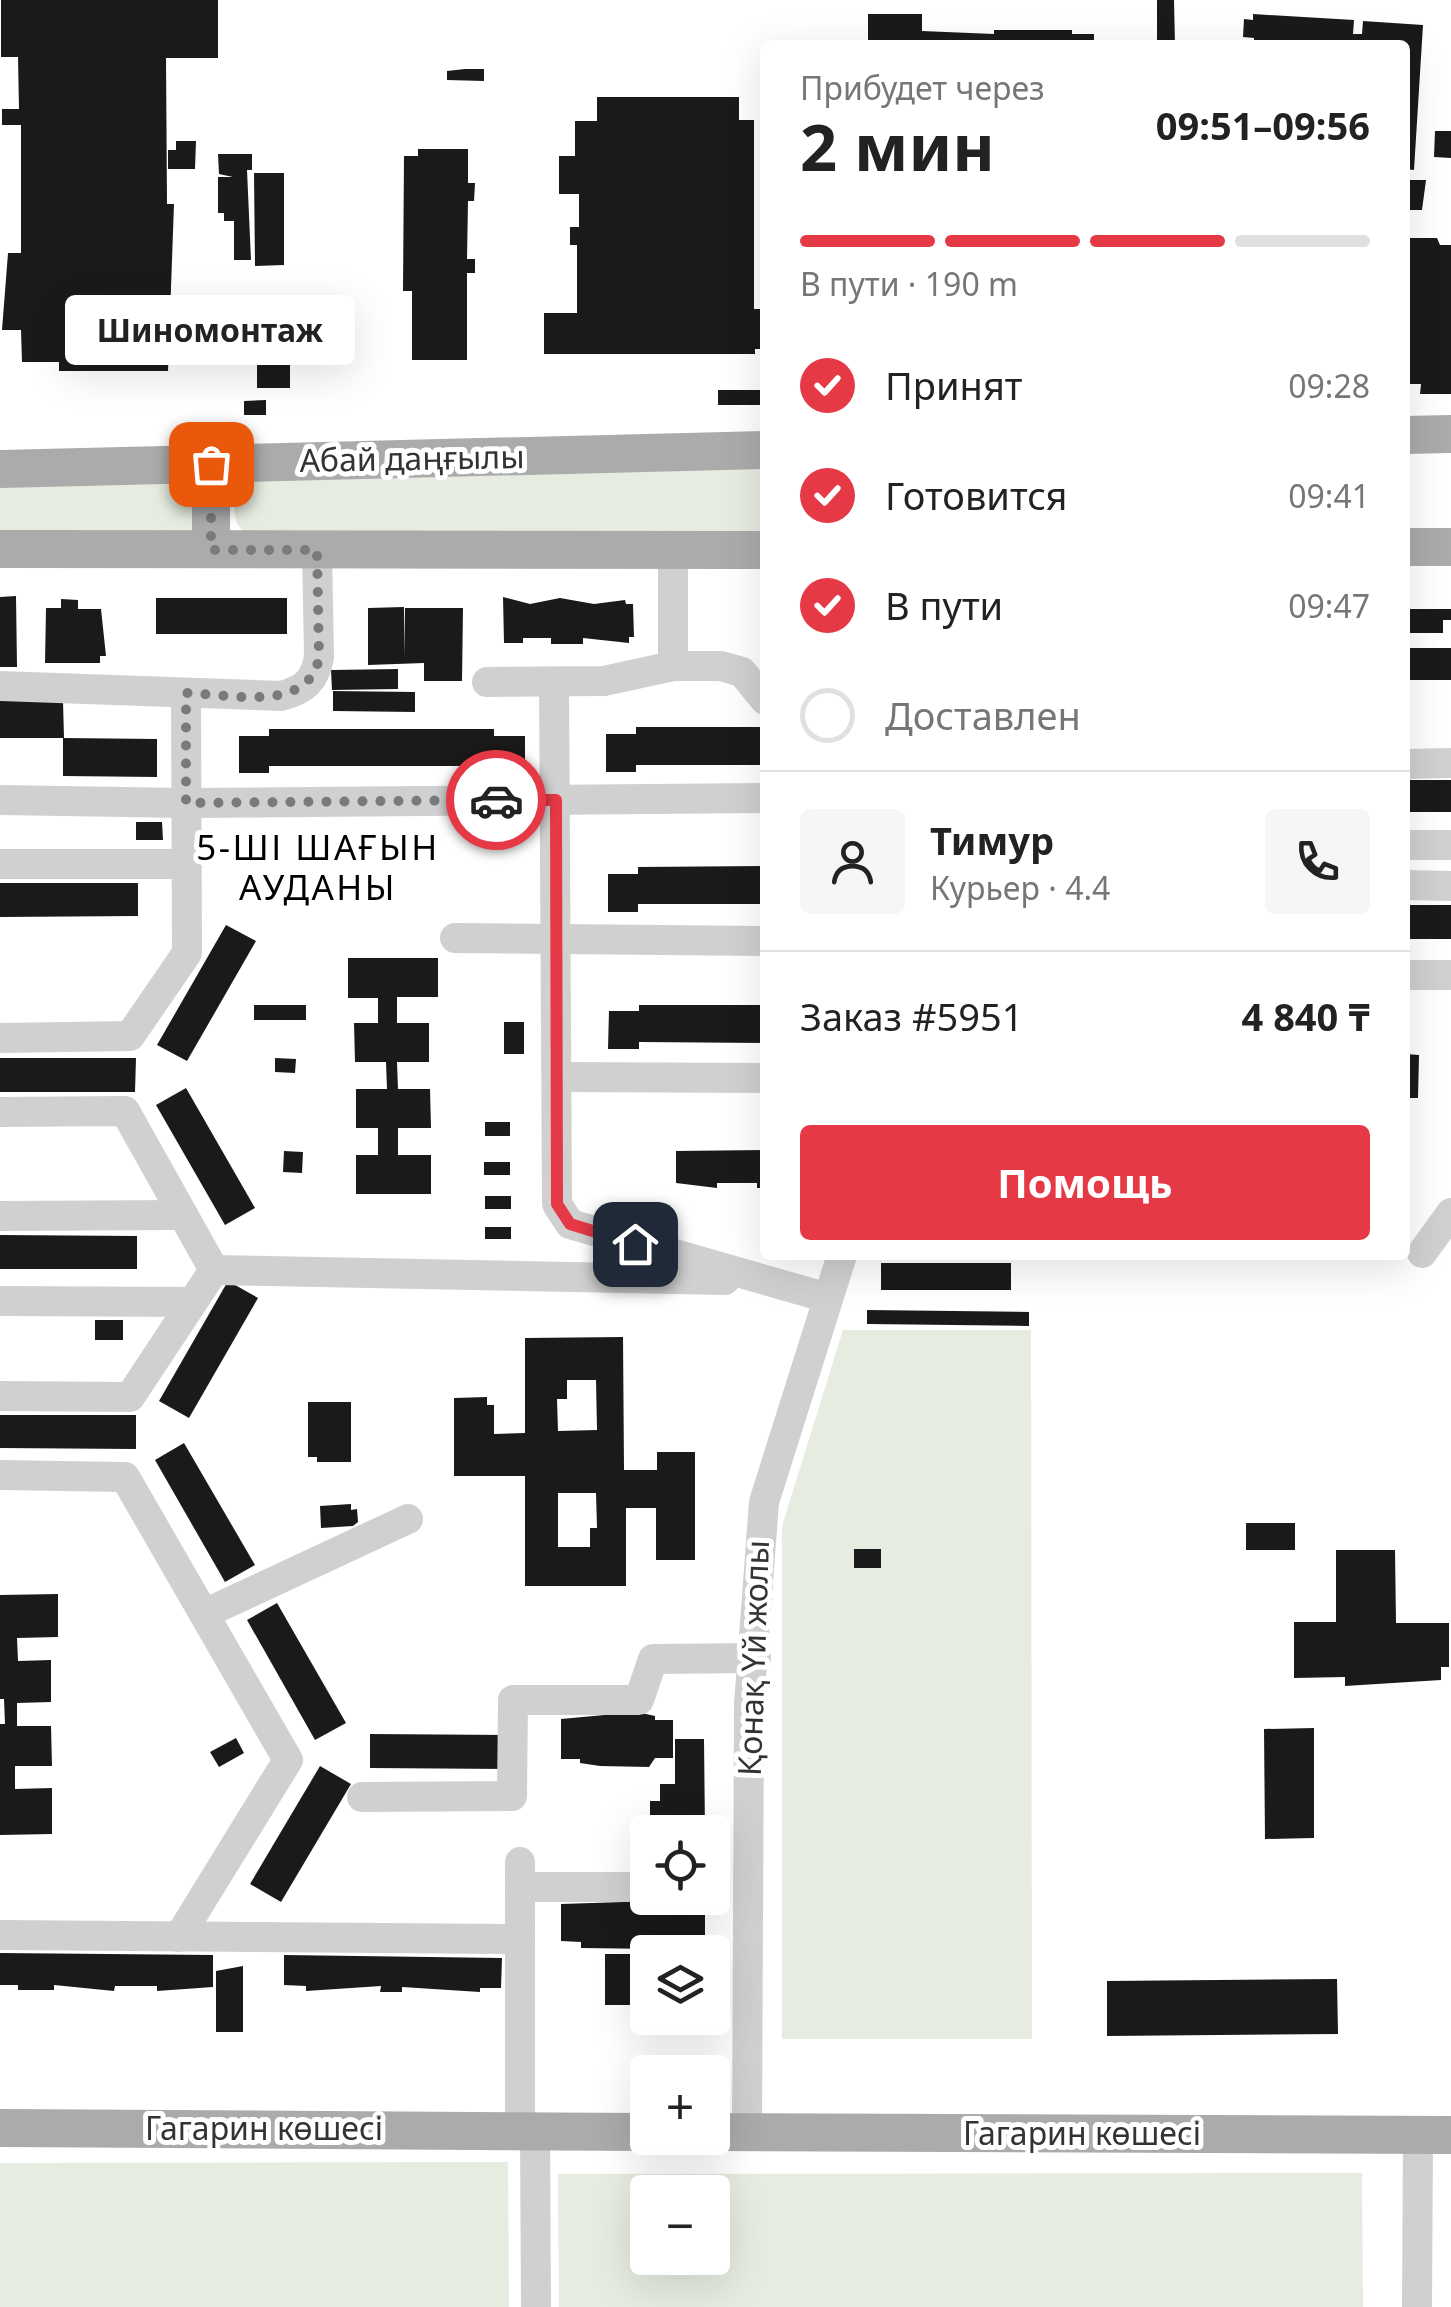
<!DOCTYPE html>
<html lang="ru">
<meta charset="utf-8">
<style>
body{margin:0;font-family:"Noto Sans",sans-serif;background:#f6f6f6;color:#222;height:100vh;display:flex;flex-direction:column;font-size:38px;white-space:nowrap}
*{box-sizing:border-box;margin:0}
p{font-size:32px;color:#767676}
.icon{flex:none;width:55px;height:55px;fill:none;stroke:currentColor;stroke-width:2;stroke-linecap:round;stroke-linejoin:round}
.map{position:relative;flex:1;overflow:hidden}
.drawer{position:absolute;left:760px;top:40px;width:650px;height:1220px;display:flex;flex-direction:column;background:#fff;border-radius:10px;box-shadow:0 10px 40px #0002}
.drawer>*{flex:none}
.buttons{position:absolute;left:630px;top:1815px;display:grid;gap:20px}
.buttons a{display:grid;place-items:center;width:100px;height:100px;border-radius:10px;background:#fff;box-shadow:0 10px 40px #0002;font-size:50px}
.pin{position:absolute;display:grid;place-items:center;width:85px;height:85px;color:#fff;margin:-42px;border-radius:20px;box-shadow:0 5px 15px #0006}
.courier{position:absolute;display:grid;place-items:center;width:100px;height:100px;margin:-50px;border:8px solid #e63946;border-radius:50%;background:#fff;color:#222;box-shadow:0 2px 12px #0007}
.bubble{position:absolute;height:70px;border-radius:10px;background:#fff;box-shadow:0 10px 40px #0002;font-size:32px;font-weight:700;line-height:70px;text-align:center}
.head em{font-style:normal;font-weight:700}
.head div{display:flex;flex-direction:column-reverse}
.head{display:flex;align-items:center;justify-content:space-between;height:170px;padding:0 40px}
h1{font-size:65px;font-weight:700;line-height:75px}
.bar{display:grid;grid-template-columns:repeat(4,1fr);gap:15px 10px;align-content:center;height:120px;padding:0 40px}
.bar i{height:12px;border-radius:8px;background:#e0e0e0}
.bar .on{background:#e63946}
.bar p{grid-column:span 4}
.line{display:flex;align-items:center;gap:25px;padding:0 40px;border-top:2px solid #e0e0e0}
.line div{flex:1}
.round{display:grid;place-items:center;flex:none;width:105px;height:105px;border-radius:10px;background:#f6f6f6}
ol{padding:0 40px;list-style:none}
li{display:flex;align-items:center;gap:30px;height:110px}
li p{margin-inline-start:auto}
li .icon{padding:10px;border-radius:50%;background:#e63946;color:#fff;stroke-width:4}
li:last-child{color:#767676}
li i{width:55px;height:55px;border:5px solid #e0e0e0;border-radius:50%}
.primary-button{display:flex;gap:20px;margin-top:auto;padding:20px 40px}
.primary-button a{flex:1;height:115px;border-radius:10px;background:#e63946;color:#fff;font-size:40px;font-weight:700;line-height:115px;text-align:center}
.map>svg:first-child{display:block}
.green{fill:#e6ecdf;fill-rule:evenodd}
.building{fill:#1a1a1a;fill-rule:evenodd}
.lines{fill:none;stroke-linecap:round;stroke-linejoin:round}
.minor{stroke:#d0d0d0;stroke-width:30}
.major{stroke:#ababab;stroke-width:38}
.done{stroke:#7a7a7a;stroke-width:10;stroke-dasharray:0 18}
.route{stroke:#e63946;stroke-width:12}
.labels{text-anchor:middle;stroke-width:10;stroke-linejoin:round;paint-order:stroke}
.street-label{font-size:32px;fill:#333;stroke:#fff}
.neighbourhood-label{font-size:35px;letter-spacing:2.5px;fill:#000;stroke:#fff}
</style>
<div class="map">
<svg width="1451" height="2307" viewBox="0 0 1451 2307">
<rect width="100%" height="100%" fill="#fff"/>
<g class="green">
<path d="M765,462V537L250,538C233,525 234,513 234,493L251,476Z"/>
<path d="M185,477L195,486L193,529L183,538L0,539V482Z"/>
<path d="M843,1330H1031L1032,2039H782V1526Z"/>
<path d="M508,2162L509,2307H0V2163Z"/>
<path d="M1362,2173L1363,2307H559L558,2174ZM712,2192V2258H648V2192Z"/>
</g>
<g class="building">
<path d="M1,0H218V58H166L167,204H174L168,371H59V362H22L21,330H2L8,253H21V125H2V109H19L18,57H1Z"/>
<path d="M1157,0H1174L1175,45H1157Z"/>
<path d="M868,14H922V31L994,34V30H1072V34H1094V45H868Z"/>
<path d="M1253,14L1354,20L1353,34H1362L1363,21L1423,25L1414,170L1405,169V45H1254V38L1243,37L1244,19L1253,20Z"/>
<path d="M465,69H484V81L447,80V71Z"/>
<path d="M597,97H739V120H754V309H761V349H755V354H544V313H577V245H570V227H579V194H559V156H575V121H597Z"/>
<path d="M1435,131H1451V158L1434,157Z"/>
<path d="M176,141H196L195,169H168V150H176Z"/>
<path d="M418,149H468V183H475L474,201H468L467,259H475V273H467V360H412V291H403L404,156H418Z"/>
<path d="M218,154H252V170H247L251,260H234V221H224V213H218V177H233L219,174Z"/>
<path d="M254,173H284V265L255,266Z"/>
<path d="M1405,180H1426L1422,210H1405Z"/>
<path d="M1405,238H1437L1440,245H1451V394H1420L1421,384H1405Z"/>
<rect x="257" y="353" width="33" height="35"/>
<rect x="718" y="390" width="43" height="15"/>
<path d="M266,400V415H244V401Z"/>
<path d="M16,596L17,667H0V597Z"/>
<path d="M503,597L530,604L560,598L594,604L625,600L626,604H633L634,637H629V643L583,638V644H551V638H523V643H504Z"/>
<rect x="156" y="598" width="131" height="36"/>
<path d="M61,599L78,600V609H101L106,656H100V663H45L46,608H61Z"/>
<path d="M404,607V657L405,608H463L462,681H424V663L368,665V608Z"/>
<path d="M1405,609H1451V620H1443V633H1405Z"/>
<rect x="1405" y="648" width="46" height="32"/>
<path d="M398,669V689L332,690L331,670Z"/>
<path d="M333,691L415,692V712L333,711Z"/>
<path d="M0,701H63L64,738H0Z"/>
<path d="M636,727H765V765H636V772H606V734H636Z"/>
<path d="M269,729H494V736H525V773H494V766H269V773H239V736H269Z"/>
<path d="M63,738L157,739V777L63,776Z"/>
<rect x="1405" y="780" width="46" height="32"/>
<path d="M136,822H162L163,840H136Z"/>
<path d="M765,866V904H638V912H608V874H638V867Z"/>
<path d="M0,883H138V916L0,917Z"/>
<rect x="1405" y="905" width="46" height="34"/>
<path d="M226,925L256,941L187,1061L157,1045Z"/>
<path d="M348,958H438V997H397V1023H429V1062H397L398,1089H430L431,1128H398V1155H431V1194H356V1155H378V1128H356V1089H387L386,1062H355L354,1023H378V998H348Z"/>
<rect x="254" y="1005" width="52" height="15"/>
<path d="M639,1005H765V1043L639,1042V1049H608L609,1011H639Z"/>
<rect x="504" y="1022" width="20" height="32"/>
<path d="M1405,1054L1419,1055L1418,1098H1405Z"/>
<path d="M0,1058H136L135,1092H0Z"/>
<path d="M275,1058L296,1059L295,1073L275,1072Z"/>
<path d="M186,1088L255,1208L225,1225L156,1105Z"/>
<rect x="485" y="1122" width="25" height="14"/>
<path d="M765,1150V1188H757V1183H717V1188L676,1183V1151Z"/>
<path d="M284,1151L303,1152L302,1173L283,1172Z"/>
<rect x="484" y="1162" width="26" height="13"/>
<rect x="485" y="1196" width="26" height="13"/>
<rect x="485" y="1227" width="26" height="12"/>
<path d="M0,1235L137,1236V1269H0Z"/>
<rect x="881" y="1263" width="130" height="27"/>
<path d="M228,1281L258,1298L189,1418L159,1401Z"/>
<path d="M867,1310L1029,1312V1326L867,1324Z"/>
<rect x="95" y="1320" width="28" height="20"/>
<path d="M623,1337L624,1470H657V1452H695V1560H656V1508H626V1586H525V1476H454V1398L487,1397V1405H494V1434L525,1433V1338ZM567,1380H596L597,1430L558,1431L557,1399H567ZM558,1493H596L597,1528H590V1547H558Z"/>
<path d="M308,1402H351V1462H317V1457H308Z"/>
<path d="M0,1415H136V1449L0,1448Z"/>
<path d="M184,1443L255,1565L225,1582L155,1460Z"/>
<path d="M351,1504V1510L357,1509L358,1522L353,1526L321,1528L320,1506Z"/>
<rect x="1246" y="1523" width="49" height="27"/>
<rect x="854" y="1549" width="27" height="19"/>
<path d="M1336,1550H1395L1396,1623H1449V1667H1441V1680L1345,1686V1677L1294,1678V1622H1336Z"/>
<path d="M58,1594V1637L17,1638L18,1661L51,1660V1702L17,1703V1726H51L52,1766H15V1789L52,1788V1834L0,1835V1724H5L4,1699H0V1595Z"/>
<path d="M277,1603L346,1723L315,1740L247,1620Z"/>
<path d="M637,1712L655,1716V1720H673V1758H655L649,1767L600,1766L580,1763V1759H561V1719Z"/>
<path d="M1314,1728V1838L1265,1839L1264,1729Z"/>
<path d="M370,1734L509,1735V1769L370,1768Z"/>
<path d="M236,1738L244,1753L219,1767L210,1752Z"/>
<path d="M675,1739H704L705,1832H659V1824H650V1801H660V1784H675Z"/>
<path d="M320,1766L351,1784L281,1902L250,1884Z"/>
<path d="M660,1898H705V1952H661V1945L673,1944H659V1949L581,1948V1942L561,1941V1904L655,1901V1906L660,1907Z"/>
<path d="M0,1953L213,1955V1987L157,1991V1986H115L114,1991L54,1985V1990H18V1985H0Z"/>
<rect x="605" y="1954" width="43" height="51"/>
<path d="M284,1955L502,1958L501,1988H480V1992L402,1987V1992H380L381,1986L306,1991V1986L284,1985Z"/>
<path d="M243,1966V2032H216V1971Z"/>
<path d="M1337,1979L1338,2034L1107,2036V1981Z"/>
</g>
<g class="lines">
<g class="minor">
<path d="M673,666V550"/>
<path d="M487,682L604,681L673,666H721L742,672L765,700"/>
<path d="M554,682L557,1204L570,1224L828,1298"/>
<path d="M0,686L281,696C304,690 315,681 319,657L317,549"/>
<path d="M1405,764L1451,763"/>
<path d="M0,800L186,803L765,798"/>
<path d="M1405,845H1451"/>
<path d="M0,864H186"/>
<path d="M1405,885L1451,886"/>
<path d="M455,938L765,941"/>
<path d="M1405,975H1451"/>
<path d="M0,1038L130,1036L187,953L186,693"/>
<path d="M558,1077L765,1078"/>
<path d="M0,1112L125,1111L214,1270"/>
<path d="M0,1216L183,1215"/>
<path d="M1422,1253L1451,1213"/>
<path d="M214,1270L725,1280"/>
<path d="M0,1301L192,1302"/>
<path d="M0,1396L130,1397L214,1270"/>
<path d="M0,1475L125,1477L288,1760L179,1937"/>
<path d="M204,1614L408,1519"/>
<path d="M362,1797L512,1796L513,1700H639L653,1659L756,1658"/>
<path d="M520,1862V2131"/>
<path d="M520,1887H645"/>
<path d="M0,1935L520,1939"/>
<path d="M535,2131L536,2307"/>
<path d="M747,2133L749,1704L764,1502L842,1255"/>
<path d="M1417,2307L1418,2136"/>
</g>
<g class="major">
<path d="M1405,435L1451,434"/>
<path d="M211,464V549"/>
<path d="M0,469L765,450"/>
<path d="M1405,547H1451"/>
<path d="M0,549L765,550"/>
<path d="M0,2128L648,2132"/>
<path d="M712,2132L1451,2135"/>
</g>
</g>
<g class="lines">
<path class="done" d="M211,464V550H317L319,657C310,714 229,694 186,693V803L496,800"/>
<path class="route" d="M496,800H556L557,1204L570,1224L635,1244"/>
</g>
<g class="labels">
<g class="street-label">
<text transform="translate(412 459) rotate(-1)" y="11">Абай даңғылы</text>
<text transform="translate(754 1658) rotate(-88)" y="11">Қонақ Үй жолы</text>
<text x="264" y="2140">Гагарин көшесі</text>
<text x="1082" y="2145">Гагарин көшесі</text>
</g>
<g class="neighbourhood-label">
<text x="318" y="860">5-ШІ ШАҒЫН<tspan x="318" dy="40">АУДАНЫ</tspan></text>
</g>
</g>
</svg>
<div class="buttons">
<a><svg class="icon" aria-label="locate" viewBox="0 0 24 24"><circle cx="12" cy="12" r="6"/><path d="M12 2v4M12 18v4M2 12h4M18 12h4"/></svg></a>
<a><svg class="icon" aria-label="layers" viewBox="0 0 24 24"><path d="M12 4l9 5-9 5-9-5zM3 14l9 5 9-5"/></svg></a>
<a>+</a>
<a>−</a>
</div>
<div class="pin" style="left:211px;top:464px;background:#ea580c"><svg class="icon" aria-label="bag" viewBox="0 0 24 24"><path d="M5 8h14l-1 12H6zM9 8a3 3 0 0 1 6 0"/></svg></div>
<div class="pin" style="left:635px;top:1244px;background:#1f2937"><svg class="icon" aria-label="home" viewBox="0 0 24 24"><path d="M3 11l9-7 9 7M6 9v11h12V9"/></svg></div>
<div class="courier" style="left:496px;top:800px"><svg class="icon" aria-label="car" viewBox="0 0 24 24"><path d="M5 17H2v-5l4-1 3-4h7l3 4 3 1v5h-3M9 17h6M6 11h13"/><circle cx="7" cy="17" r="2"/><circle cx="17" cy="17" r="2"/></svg></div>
<div class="bubble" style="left:65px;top:295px;width:290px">Шиномонтаж</div>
<section class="drawer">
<div class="head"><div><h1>2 мин</h1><p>Прибудет через</p></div><em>09:51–09:56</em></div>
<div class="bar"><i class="on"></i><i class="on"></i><i class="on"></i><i></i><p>В пути · 190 m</p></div>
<ol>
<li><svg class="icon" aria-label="check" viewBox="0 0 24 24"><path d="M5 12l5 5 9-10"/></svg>Принят<p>09:28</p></li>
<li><svg class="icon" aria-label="check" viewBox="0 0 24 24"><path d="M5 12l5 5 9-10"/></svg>Готовится<p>09:41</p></li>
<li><svg class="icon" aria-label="check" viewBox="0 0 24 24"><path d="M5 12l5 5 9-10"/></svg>В пути<p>09:47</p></li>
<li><i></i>Доставлен</li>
</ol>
<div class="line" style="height:180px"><a class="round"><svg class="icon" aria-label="person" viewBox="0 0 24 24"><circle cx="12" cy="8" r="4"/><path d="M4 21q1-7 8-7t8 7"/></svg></a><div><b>Тимур</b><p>Курьер · 4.4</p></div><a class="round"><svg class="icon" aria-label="phone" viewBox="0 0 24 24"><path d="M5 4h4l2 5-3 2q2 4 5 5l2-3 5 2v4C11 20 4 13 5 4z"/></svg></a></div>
<div class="line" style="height:130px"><div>Заказ #5951</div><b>4 840 ₸</b></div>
<div class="primary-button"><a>Помощь</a></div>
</section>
</div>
